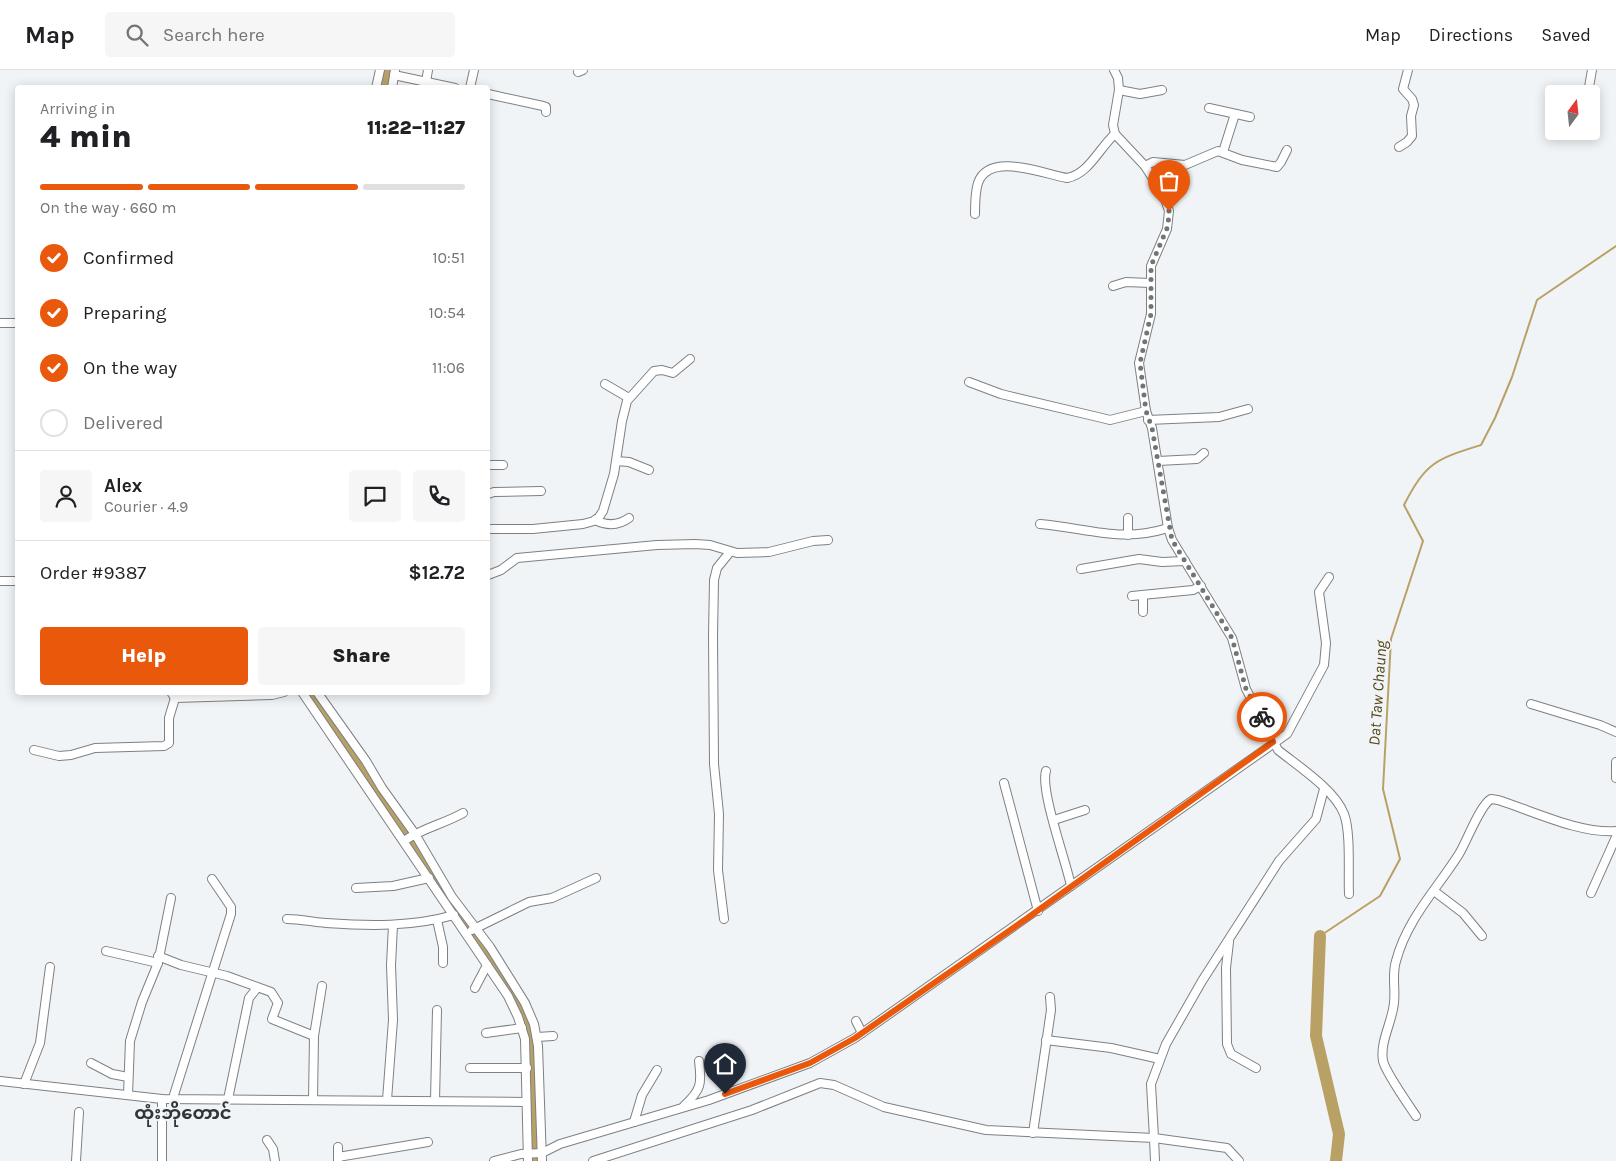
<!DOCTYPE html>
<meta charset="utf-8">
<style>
body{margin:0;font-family:Karla,"Noto Sans Myanmar",sans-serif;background:#f6f6f6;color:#202124;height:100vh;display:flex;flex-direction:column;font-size:19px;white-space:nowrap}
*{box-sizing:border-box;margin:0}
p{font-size:16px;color:#757577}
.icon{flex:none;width:28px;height:28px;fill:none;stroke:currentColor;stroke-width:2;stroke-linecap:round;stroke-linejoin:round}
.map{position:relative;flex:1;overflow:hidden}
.side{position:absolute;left:15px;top:15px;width:475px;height:610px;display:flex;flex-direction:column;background:#fff;border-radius:5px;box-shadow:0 2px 12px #0003}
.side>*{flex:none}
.needle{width:32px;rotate:15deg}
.buttons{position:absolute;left:1545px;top:15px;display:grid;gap:10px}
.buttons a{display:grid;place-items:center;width:55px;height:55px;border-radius:5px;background:#fff;box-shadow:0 2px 12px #0003;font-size:25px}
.pin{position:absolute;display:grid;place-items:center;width:42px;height:42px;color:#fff;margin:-51px -21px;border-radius:50% 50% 50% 0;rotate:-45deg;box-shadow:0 0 5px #0007}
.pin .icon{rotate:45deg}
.courier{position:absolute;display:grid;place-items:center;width:50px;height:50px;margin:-25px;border:4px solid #ea580c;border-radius:50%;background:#fff;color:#222;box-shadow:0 1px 6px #0007}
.overview em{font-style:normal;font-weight:800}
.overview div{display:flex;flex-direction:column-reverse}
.overview{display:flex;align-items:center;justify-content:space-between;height:85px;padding:0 25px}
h1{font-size:32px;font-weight:800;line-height:38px}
.bar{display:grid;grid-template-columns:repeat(4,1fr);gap:8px 5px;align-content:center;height:60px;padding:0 25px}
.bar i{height:6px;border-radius:4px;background:#e0e0e0}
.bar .active{background:#ea580c}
.bar p{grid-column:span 4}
.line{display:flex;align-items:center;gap:12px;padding:0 25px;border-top:1px solid #e0e0e0}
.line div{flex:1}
.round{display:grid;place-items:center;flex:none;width:52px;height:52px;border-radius:5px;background:#f6f6f6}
ol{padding:0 25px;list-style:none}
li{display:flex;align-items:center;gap:15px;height:55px}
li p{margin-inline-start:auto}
li .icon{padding:5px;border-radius:50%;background:#ea580c;color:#fff;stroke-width:4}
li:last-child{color:#757577}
li i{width:28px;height:28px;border:2px solid #e0e0e0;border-radius:50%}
.primary-button{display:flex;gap:10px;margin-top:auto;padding:10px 25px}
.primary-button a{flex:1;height:58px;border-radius:5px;background:#ea580c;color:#fff;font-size:20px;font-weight:800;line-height:58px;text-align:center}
.primary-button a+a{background:#f6f6f6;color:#202124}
header{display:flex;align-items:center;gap:30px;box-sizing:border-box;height:70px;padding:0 25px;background:#fff;border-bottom:1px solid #e0e0e0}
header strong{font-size:24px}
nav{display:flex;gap:28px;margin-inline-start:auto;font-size:18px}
.search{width:350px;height:45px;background:#f6f6f6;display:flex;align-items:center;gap:12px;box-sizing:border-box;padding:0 18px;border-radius:5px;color:#757577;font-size:19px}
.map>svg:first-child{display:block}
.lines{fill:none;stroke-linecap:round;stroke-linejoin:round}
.stream{stroke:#b9a166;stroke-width:2}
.canal{stroke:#b9a166;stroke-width:8}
.river{stroke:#b9a166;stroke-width:12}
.minor-casing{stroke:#7d8183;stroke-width:10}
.minor{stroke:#fff;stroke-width:8}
.done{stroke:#727576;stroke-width:5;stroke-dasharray:0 9}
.route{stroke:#ea580c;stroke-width:6}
.labels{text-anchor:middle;stroke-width:4;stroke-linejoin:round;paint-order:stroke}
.water-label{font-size:16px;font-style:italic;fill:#574617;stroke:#f0f4f6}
.quarter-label{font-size:18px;font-weight:bold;fill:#323537;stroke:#f0f4f6}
</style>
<header>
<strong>Map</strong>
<div class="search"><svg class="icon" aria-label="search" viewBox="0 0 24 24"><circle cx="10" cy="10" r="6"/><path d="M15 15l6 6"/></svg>Search here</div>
<nav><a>Map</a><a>Directions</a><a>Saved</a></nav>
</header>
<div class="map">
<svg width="1616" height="1091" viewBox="0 0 1616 1091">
<rect width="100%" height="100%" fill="#f0f4f6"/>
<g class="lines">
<path class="stream" d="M1320,866L1380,826L1400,789L1383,719L1391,569L1423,471L1404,435C1426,392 1436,389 1481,375L1495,348L1512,307L1537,230L1616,176"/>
<g class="canal">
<path d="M384,18L388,0"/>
<path d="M308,622L476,867L526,949L532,969L535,1091"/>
</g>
<path class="river" d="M1320,866L1316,966L1339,1064L1336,1091"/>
<defs>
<g id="minor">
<path d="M1114,0L1118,8L1119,20L1113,55L1115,64L1145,96L1164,126L1169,141L1167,159L1151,196V244L1139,293L1146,341L1152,358L1168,458L1172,470L1232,568L1246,619L1278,680C1298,696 1335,720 1344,744C1351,762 1348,803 1349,824"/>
<path d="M578,2L583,0"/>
<path d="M394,5L455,18"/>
<path d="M426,12L428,0"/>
<path d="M1589,17L1592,0"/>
<path d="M376,18L380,0"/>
<path d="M392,18L395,0"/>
<path d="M470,18L474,0"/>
<path d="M1119,20L1140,24L1162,20"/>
<path d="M488,24L543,36L546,37V42"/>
<path d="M1209,38L1250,47"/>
<path d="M1399,77L1407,72L1412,66L1411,46L1414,35L1412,29L1403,19L1408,0"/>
<path d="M1223,82L1235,44"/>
<path d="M1145,96L1153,92L1185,95L1218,81L1242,90L1277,97L1281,92L1287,80"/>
<path d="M975,144C975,134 975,122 978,113C989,81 1044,104 1067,108C1089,104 1099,78 1115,64"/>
<path d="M1113,216L1126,212L1150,213"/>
<path d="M0,253H18"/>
<path d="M969,312L1001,324L1102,348L1110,350L1146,341"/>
<path d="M605,314L629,328"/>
<path d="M1148,350L1219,347L1248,339"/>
<path d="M616,391L629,392L649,400"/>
<path d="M1158,391L1197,389L1204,383"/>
<path d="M488,395H503"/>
<path d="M488,424L494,422L541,421"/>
<path d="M595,450C607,456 618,456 629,448"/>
<path d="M1040,454C1088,458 1120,473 1168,458"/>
<path d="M488,459H533L583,454L594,451L599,447L603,441L614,404L622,351L627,331L654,301L662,300L673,303L690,289"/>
<path d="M1128,465V448"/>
<path d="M1081,499L1139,489L1162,492L1185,491"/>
<path d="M488,505L501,500L517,488L657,475L695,474L710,475L737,483L769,482L813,471L828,470"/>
<path d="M0,511H18"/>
<path d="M1143,525V542"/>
<path d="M1132,526L1193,520L1201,516"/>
<path d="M171,622L175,628L272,625L284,622"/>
<path d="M302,622L508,926L518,947L525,969L528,1091"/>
<path d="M317,622L366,691L382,718L415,764L452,827L490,877L525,933L534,954L538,976L542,1091"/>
<path d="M1531,634L1600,655L1616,662"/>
<path d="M34,680L59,686L71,685L95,678L164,676L169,673V648L175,628"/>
<path d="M1616,692V708"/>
<path d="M1046,701C1040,721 1066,791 1071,816"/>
<path d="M1004,713L1038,841"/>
<path d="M1054,750L1085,740"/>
<path d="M404,771C422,758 444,754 463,743"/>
<path d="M356,818L393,816L429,808"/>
<path d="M1434,821L1463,843L1482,866"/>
<path d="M1591,823L1616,767"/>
<path d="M287,849C300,849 313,852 326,853C369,856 412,857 454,845"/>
<path d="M724,849L718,800L719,744L714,694L713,566L714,510L717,498L730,482"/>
<path d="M437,850L443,877V893"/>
<path d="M472,860L529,832L552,828L596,808"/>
<path d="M1229,872L1226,898L1227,974L1231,984L1256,998"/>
<path d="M106,881L158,893"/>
<path d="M158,886L181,895L227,906L271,922L278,933L272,949L314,966"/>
<path d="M475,918L487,895"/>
<path d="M856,951L862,963"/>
<path d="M486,963L522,958"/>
<path d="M537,967L553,966"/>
<path d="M1046,970L1111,978L1160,989"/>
<path d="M91,993L112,1004L128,1007"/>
<path d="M470,998H527"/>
<path d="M0,1011L162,1029L526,1032"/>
<path d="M24,1014L40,973L50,897"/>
<path d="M128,1025L130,971L142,932L158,893L171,828"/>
<path d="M173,1028L231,844V837L212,809"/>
<path d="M228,1029L249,928L257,918"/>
<path d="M313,1030L314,966L322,916"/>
<path d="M387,1030L393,950L391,895L393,855"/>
<path d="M435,1031L437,940"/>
<path d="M684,1036C701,1020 702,1014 699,991"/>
<path d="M1416,1046C1408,1034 1386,1003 1383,991C1380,973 1390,956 1393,939C1397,923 1391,907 1396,891C1407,849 1437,819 1459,784C1467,771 1480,735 1491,729L1498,730C1533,741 1580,764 1616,761"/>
<path d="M634,1052L642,1025L657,1000"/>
<path d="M1033,1063L1051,940L1050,927"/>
<path d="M267,1070L273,1079L275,1091"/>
<path d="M338,1087L428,1072"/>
<path d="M76,1091L79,1042"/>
<path d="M162,1091V1029"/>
<path d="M338,1091V1077"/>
<path d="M494,1091L521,1084L542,1083L560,1074L709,1030L810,993L855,968L1287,664L1324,595L1326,573L1319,522L1329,507"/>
<path d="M593,1091L752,1040L820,1013L834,1015L884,1037L986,1060L1154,1068L1155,1091"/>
<path d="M1239,1091L1227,1078L1154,1068L1151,1014L1166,974L1202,911L1279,791L1316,749L1324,719"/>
</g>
</defs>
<use href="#minor" class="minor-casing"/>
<use href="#minor" class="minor"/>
</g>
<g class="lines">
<path class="done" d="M1169,141L1168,156L1151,196V244L1140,293L1146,341L1152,358L1172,470L1232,568L1246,619L1262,647"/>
<path class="route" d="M725,1024L810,993L855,968L1026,849L1273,672L1262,647"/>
</g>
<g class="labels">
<g class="water-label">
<text transform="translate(1377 623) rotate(-86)" y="6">Dat Taw Chaung</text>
</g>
<g class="quarter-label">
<text x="183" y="1049">ထုံးဘိုတောင်</text>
</g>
</g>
</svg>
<div class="buttons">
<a><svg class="needle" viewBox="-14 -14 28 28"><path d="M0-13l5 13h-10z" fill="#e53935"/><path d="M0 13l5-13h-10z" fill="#757577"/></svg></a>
</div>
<div class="pin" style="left:1169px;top:141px;background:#ea580c"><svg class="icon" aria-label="bag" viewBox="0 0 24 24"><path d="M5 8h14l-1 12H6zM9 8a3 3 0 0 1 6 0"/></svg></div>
<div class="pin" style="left:725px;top:1024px;background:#1f2937"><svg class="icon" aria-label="home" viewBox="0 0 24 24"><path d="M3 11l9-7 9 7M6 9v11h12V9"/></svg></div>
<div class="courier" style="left:1262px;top:647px"><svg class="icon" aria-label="bike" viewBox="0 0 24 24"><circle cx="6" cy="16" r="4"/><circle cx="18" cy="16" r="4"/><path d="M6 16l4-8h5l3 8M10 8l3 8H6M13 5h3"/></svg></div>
<section class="side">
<div class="overview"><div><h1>4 min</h1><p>Arriving in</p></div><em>11:22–11:27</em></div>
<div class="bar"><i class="active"></i><i class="active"></i><i class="active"></i><i></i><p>On the way · 660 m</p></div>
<ol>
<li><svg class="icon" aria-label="check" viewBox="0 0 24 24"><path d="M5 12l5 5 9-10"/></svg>Confirmed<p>10:51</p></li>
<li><svg class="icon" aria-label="check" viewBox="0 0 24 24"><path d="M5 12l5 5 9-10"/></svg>Preparing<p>10:54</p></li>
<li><svg class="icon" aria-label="check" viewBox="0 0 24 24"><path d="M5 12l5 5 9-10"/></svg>On the way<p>11:06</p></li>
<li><i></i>Delivered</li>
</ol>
<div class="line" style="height:90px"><a class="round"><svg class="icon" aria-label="person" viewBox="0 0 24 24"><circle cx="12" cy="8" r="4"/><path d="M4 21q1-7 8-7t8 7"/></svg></a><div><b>Alex</b><p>Courier · 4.9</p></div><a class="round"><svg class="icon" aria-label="chat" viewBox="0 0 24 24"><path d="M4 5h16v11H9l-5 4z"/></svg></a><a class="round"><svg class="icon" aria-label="phone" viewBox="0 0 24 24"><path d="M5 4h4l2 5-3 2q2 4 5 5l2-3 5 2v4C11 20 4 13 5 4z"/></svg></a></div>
<div class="line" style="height:65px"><div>Order #9387</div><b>$12.72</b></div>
<div class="primary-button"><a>Help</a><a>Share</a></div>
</section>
</div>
